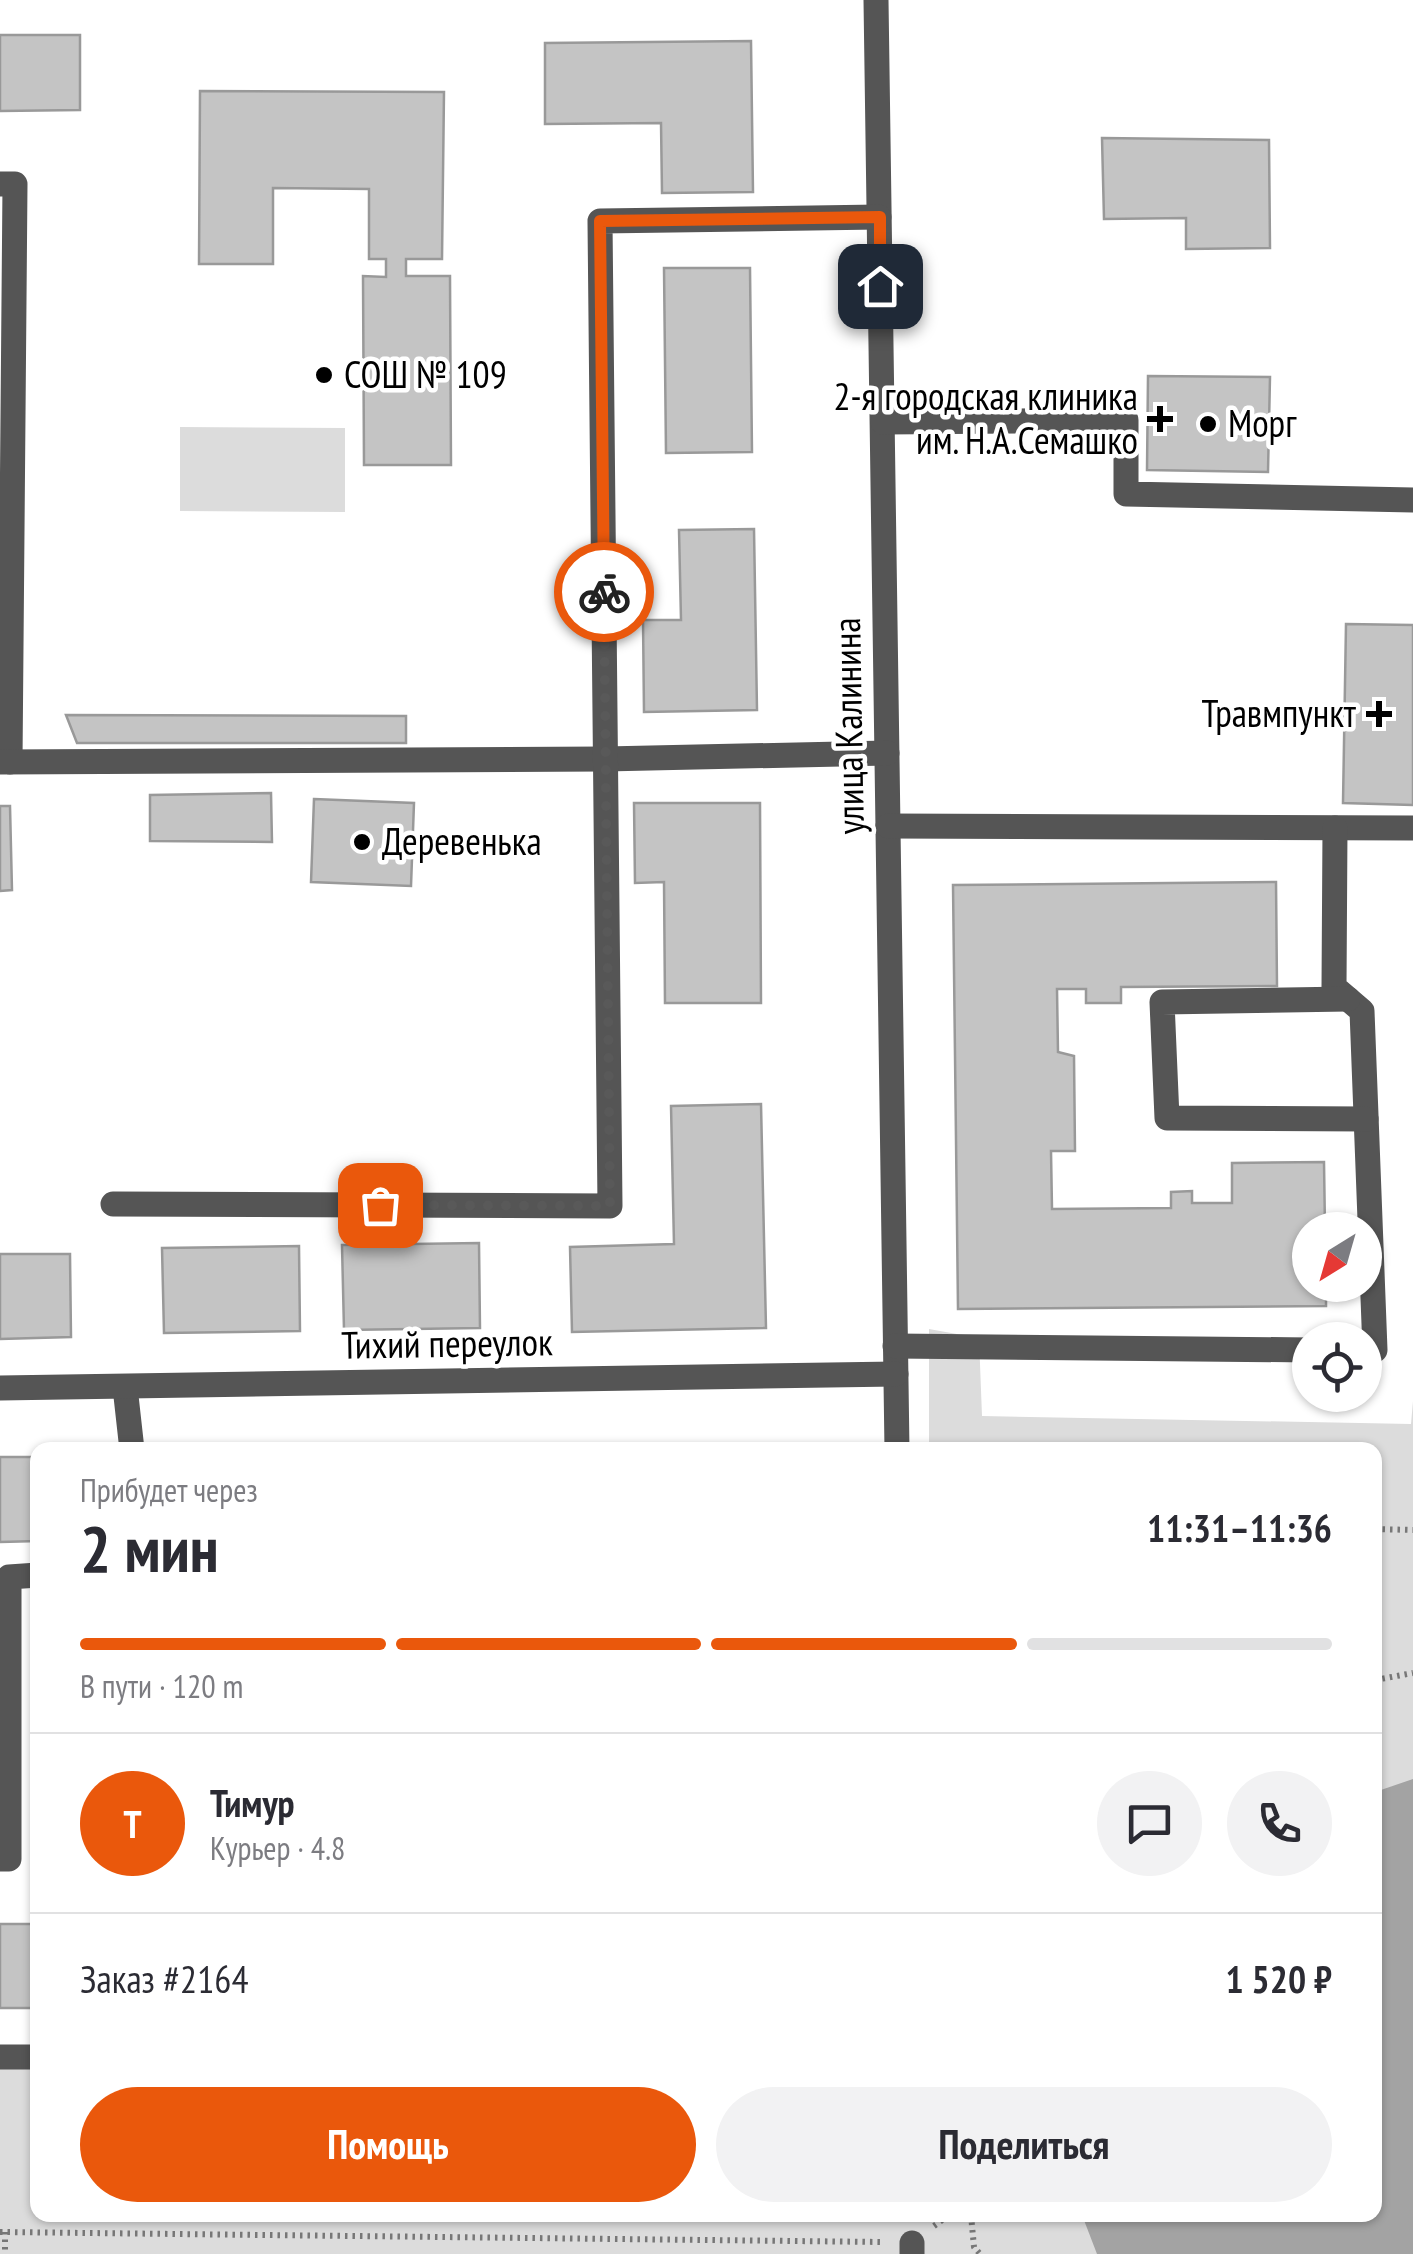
<!DOCTYPE html>
<html lang="ru">
<meta charset="utf-8">
<style>
body{margin:0;font-family:"PT Sans Narrow",sans-serif;background:#f2f2f3;color:#2b2b33;height:100vh;display:flex;flex-direction:column;font-size:38px;white-space:nowrap}
*{box-sizing:border-box;margin:0}
p{font-size:32px;color:#7c7c81}
.icon{flex:none;width:55px;height:55px;fill:none;stroke:currentColor;stroke-width:2;stroke-linecap:round;stroke-linejoin:round}
.map{position:relative;flex:1;overflow:hidden}
.side{position:absolute;left:30px;top:1442px;width:1352px;height:780px;display:flex;flex-direction:column;background:#fff;border-radius:20px;box-shadow:0 2px 8px #0004}
.side>*{flex:none}
.needle{width:65px;rotate:217deg}
.buttons{position:absolute;left:1292px;top:1212px;display:grid;gap:20px}
.buttons a{display:grid;place-items:center;width:90px;height:90px;border-radius:50%;background:#fff;box-shadow:0 2px 8px #0004;font-size:50px}
.pin{position:absolute;display:grid;place-items:center;width:85px;height:85px;color:#fff;margin:-42px;border-radius:20px;box-shadow:0 5px 15px #0006}
.courier{position:absolute;display:grid;place-items:center;width:100px;height:100px;margin:-50px;border:8px solid #ea580c;border-radius:50%;background:#fff;color:#222;box-shadow:0 2px 12px #0007}
.summary em{font-style:normal;font-weight:700}
.summary div{display:flex;flex-direction:column-reverse}
.summary{display:flex;align-items:center;justify-content:space-between;height:170px;padding:0 50px}
h1{font-size:65px;font-weight:700;line-height:75px}
.bar{display:grid;grid-template-columns:repeat(4,1fr);gap:15px 10px;align-content:center;height:120px;padding:0 50px}
.bar i{height:12px;border-radius:8px;background:#e1e1e2}
.bar .active{background:#ea580c}
.bar p{grid-column:span 4}
.line{display:flex;align-items:center;gap:25px;padding:0 50px;border-top:2px solid #e1e1e2}
.line div{flex:1}
.round{display:grid;place-items:center;flex:none;width:105px;height:105px;border-radius:52px;background:#f2f2f3}
.button{display:flex;gap:20px;margin-top:auto;padding:20px 50px}
.button a{flex:1;height:115px;border-radius:60px;background:#ea580c;color:#fff;font-size:40px;font-weight:700;line-height:115px;text-align:center}
.button a+a{background:#f2f2f3;color:#2b2b33}
.map>svg:first-child{display:block}
.green{fill:#dcdcdc}
.water{fill:#a3a3a3}
.building{fill:#c4c4c4;stroke:#999;stroke-width:2.5}
.lines{fill:none;stroke-linecap:round;stroke-linejoin:round}
.path{stroke:#777;stroke-width:6;stroke-dasharray:2.5 5;stroke-linecap:butt}
.minor{stroke:#555;stroke-width:25}
.done{stroke:#595959;stroke-width:10;stroke-dasharray:0 18}
.route{stroke:#ea580c;stroke-width:12}
.poi-dot{fill:#000;stroke:#fff;stroke-width:4}
.labels{text-anchor:middle;stroke-width:9;stroke-linejoin:round;paint-order:stroke}
.poi-label{font-size:38px;fill:#000;stroke:#fff;text-anchor:start}
.street-label{font-size:38px;fill:#000;stroke:#fff}
</style>
<div class="map">
<svg width="1413" height="2254" viewBox="0 0 1413 2254">
<rect width="100%" height="100%" fill="#fff"/>
<g class="green">
<path d="M180,427L345,428V512L180,511Z"/>
<path d="M929,1329L979,1338L982,1416L1411,1424L1413,1401V2254H0V2064L37,2065L38,2215H1375V1450H929Z"/>
</g>
<path class="water" d="M1413,1779V2254H1097L1082,2215H1375V1792Z"/>
<g class="building">
<path d="M0,35H80V110L0,111Z"/>
<path d="M751,41L753,192L662,193L661,123L545,124V43Z"/>
<path d="M200,91L444,92L442,259H406V276H450L451,465H364L363,276L386,277V259H369V189L273,188V264H199Z"/>
<path d="M1102,138L1269,140L1270,248L1186,249V218L1104,219Z"/>
<path d="M664,268H750L752,452L666,453Z"/>
<path d="M1148,376L1270,377L1268,472L1147,470Z"/>
<path d="M754,529L757,710L644,712L643,620H681L679,530Z"/>
<path d="M1346,624L1413,625V805L1343,803Z"/>
<path d="M66,715L406,716V743H77Z"/>
<path d="M271,793L272,842L150,841V795Z"/>
<path d="M314,799L414,803L411,886L311,882Z"/>
<path d="M634,803H760L761,1003H665L664,882L635,883Z"/>
<path d="M0,806H10L12,890L0,891Z"/>
<path d="M1276,882L1277,986L1121,987V1003H1086V989H1057L1058,1052L1074,1056L1075,1151H1051L1052,1209L1171,1208V1192L1192,1191V1203H1232V1163L1324,1162L1325,1230H1310V1285H1326V1306L958,1309L953,885Z"/>
<path d="M761,1104L766,1328L572,1332L570,1247L674,1244L671,1106Z"/>
<path d="M479,1243L480,1328L344,1330L342,1245Z"/>
<path d="M299,1246L300,1331L164,1333L162,1248Z"/>
<path d="M0,1254H70L71,1337L0,1339Z"/>
<path d="M765,1448L766,1450H579Z"/>
<path d="M0,1457H38V1541L0,1542Z"/>
<rect x="0" y="1924" width="38" height="84"/>
</g>
<g class="lines">
<g class="path">
<path d="M1375,1529L1413,1530"/>
<path d="M1375,1680L1413,1673"/>
<path d="M971,2215L974,2247L980,2254"/>
<path d="M934,2226L949,2215"/>
<path d="M0,2232L882,2242"/>
<path d="M5,2232V2254"/>
</g>
<g class="minor">
<path d="M876,0L897,1450"/>
<path d="M0,184H15L10,762"/>
<path d="M883,422L1126,420V494L1413,500"/>
<path d="M0,762L605,759L887,753"/>
<path d="M888,826L1413,828"/>
<path d="M1335,828L1334,987L1362,1011L1375,1350H1365"/>
<path d="M1348,999L1162,1002L1167,1118L1366,1119"/>
<path d="M113,1204L610,1206L600,221L879,217"/>
<path d="M895,1346L1310,1350"/>
<path d="M125,1387L132,1450"/>
<path d="M0,1388L896,1374"/>
<path d="M0,1859H9V1577L38,1575"/>
<path d="M0,2057H38"/>
<path d="M912,2254V2243"/>
</g>
</g>
<g class="lines">
<path class="done" d="M380,1205L610,1206L604,592"/>
<path class="route" d="M604,592L600,221L880,217V286"/>
</g>
<g class="poi-dot">
<circle cx="324" cy="375" r="10"/>
<path d="M1155 404h10v10h10v10h-10v10h-10v-10h-10v-10h10z"/>
<circle cx="1208" cy="424" r="10"/>
<path d="M1374 699h10v10h10v10h-10v10h-10v-10h-10v-10h10z"/>
<circle cx="362" cy="842" r="10"/>
</g>
<g class="labels">
<g class="poi-label">
<text x="344" y="388">СОШ № 109</text>
<text x="1138" y="410" text-anchor="end">2-я городская клиника<tspan x="1138" dy="44">им. Н.А.Семашко</tspan></text>
<text x="1228" y="437">Морг</text>
<text x="1356" y="727" text-anchor="end">Травмпункт</text>
<text x="382" y="855">Деревенька</text>
</g>
<g class="street-label">
<text transform="translate(849 726) rotate(-91)" y="13">улица Калинина</text>
<text transform="translate(447 1344) rotate(-1)" y="13">Тихий переулок</text>
</g>
</g>
</svg>
<div class="buttons">
<a><svg class="needle" viewBox="-14 -14 28 28"><path d="M0-13l5 13h-10z" fill="#e53935"/><path d="M0 13l5-13h-10z" fill="#7c7c81"/></svg></a>
<a><svg class="icon" aria-label="locate" viewBox="0 0 24 24"><circle cx="12" cy="12" r="6"/><path d="M12 2v4M12 18v4M2 12h4M18 12h4"/></svg></a>
</div>
<div class="pin" style="left:380px;top:1205px;background:#ea580c"><svg class="icon" aria-label="bag" viewBox="0 0 24 24"><path d="M5 8h14l-1 12H6zM9 8a3 3 0 0 1 6 0"/></svg></div>
<div class="pin" style="left:880px;top:286px;background:#1f2937"><svg class="icon" aria-label="home" viewBox="0 0 24 24"><path d="M3 11l9-7 9 7M6 9v11h12V9"/></svg></div>
<div class="courier" style="left:604px;top:592px"><svg class="icon" aria-label="bike" viewBox="0 0 24 24"><circle cx="6" cy="16" r="4"/><circle cx="18" cy="16" r="4"/><path d="M6 16l4-8h5l3 8M10 8l3 8H6M13 5h3"/></svg></div>
<section class="side">
<div class="summary"><div><h1>2 мин</h1><p>Прибудет через</p></div><em>11:31–11:36</em></div>
<div class="bar"><i class="active"></i><i class="active"></i><i class="active"></i><i></i><p>В пути · 120 m</p></div>
<div class="line" style="height:180px"><b class="round" style="background:#ea580c;color:#fff">Т</b><div><b>Тимур</b><p>Курьер · 4.8</p></div><a class="round"><svg class="icon" aria-label="chat" viewBox="0 0 24 24"><path d="M4 5h16v11H9l-5 4z"/></svg></a><a class="round"><svg class="icon" aria-label="phone" viewBox="0 0 24 24"><path d="M5 4h4l2 5-3 2q2 4 5 5l2-3 5 2v4C11 20 4 13 5 4z"/></svg></a></div>
<div class="line" style="height:130px"><div>Заказ #2164</div><b>1 520 ₽</b></div>
<div class="button"><a>Помощь</a><a>Поделиться</a></div>
</section>
</div>
